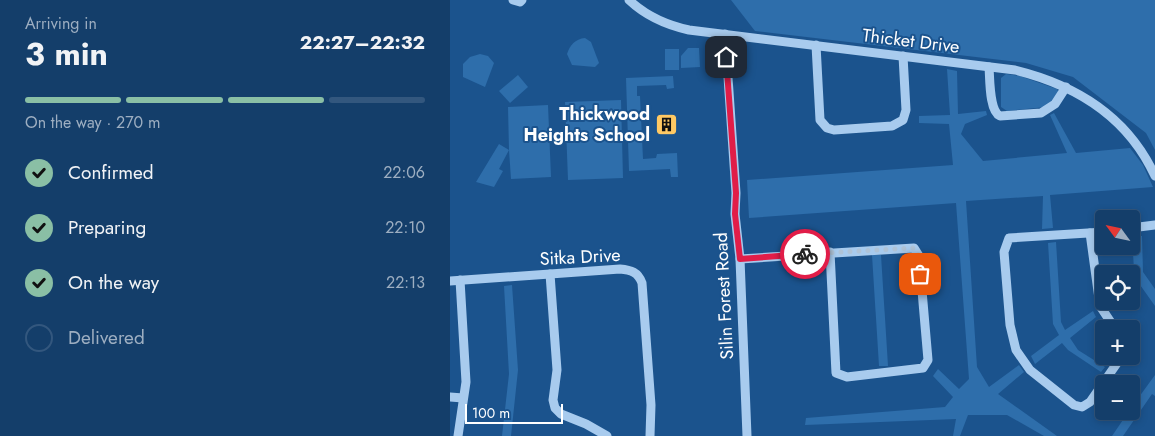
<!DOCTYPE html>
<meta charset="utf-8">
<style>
body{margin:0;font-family:Jost,sans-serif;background:#214972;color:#f1f3f6;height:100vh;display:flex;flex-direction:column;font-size:19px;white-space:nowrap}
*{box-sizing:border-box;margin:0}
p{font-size:16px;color:#9daec1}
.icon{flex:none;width:28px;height:28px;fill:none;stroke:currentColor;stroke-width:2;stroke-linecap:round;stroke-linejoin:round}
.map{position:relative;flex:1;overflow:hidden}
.panel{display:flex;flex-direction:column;background:#143e6a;width:450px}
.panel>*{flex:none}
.needle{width:32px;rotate:303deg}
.fabs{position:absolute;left:645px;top:210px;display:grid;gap:10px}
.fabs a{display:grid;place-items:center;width:45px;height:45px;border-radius:5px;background:#143e6a;box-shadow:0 2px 8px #0003,0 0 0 1px #33577e;font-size:25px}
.scale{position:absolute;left:15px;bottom:12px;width:98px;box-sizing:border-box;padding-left:5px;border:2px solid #fff;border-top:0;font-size:14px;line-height:18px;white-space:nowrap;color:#fff;-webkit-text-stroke:4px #1b538d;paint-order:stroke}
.pin{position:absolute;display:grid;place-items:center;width:42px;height:42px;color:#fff;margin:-21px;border-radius:10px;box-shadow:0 2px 8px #0006}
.courier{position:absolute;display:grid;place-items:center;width:50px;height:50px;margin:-25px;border:4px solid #e11d48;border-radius:50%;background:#fff;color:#222;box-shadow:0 1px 6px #0007}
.headline em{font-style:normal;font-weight:700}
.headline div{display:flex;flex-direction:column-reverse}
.headline{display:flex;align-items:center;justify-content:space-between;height:85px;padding:0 25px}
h1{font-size:32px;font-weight:700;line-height:38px}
.bar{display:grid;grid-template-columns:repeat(4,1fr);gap:8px 5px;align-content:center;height:60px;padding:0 25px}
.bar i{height:6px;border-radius:4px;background:#33577e}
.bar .on{background:#8abfa5}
.bar p{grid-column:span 4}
ol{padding:0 25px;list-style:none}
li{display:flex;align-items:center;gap:15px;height:55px}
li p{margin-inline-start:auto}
li .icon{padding:5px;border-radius:50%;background:#8abfa5;color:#111;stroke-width:4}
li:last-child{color:#9daec1}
li i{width:28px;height:28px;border:2px solid #33577e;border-radius:50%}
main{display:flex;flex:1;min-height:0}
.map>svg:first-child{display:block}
.green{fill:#2e6eab}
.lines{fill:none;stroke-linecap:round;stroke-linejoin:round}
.minor{stroke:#a8cbee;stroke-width:9}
.done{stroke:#afc3d7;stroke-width:5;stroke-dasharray:0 9}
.route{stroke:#e11d48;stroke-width:6}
.labels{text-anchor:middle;stroke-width:4;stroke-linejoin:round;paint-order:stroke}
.street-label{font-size:18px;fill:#fff;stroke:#1b538d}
.poi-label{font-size:18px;font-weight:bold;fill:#fff;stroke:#1b538d;text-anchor:end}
</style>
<main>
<section class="panel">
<div class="headline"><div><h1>3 min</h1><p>Arriving in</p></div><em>22:27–22:32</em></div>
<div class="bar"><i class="on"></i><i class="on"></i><i class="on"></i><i></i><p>On the way · 270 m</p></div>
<ol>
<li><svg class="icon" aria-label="check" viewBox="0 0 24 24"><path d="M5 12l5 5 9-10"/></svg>Confirmed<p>22:06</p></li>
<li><svg class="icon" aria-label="check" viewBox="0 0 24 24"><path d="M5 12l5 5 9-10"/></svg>Preparing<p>22:10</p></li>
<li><svg class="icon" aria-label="check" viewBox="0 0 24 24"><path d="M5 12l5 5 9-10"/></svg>On the way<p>22:13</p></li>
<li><i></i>Delivered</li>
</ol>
</section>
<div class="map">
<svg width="705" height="436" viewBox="0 0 705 436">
<rect width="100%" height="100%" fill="#1b538d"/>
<g class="green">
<path d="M281,0H705V150L696,133L623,77L576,63L305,31Z"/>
<path d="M135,38L141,42L149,63L145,67L122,65L117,54C120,45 125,39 135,38Z"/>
<path d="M238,48H249L250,67L231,68V56Z"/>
<rect x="215" y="49" width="14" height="21"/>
<path d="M30,54L38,56L44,63L35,87L13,77V64L20,57Z"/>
<path d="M497,69L507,71L508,114L536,111L537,115L515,124L511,134L533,161L617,153L600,115L604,113L626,153L680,148L693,165L703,187L600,195L603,228L592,229L593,196L516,201L527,367L539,387L569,365L574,372L548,394L607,436H594L557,415H518L510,436H503L506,419L355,425L356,418L495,407L503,397L483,376L488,369L509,389L519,379L506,203L299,218L297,180L503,165L499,124L469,123V116L500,115Z"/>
<path d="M556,74L570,76L607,89L609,93L596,107L557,111L551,107V78Z"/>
<path d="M68,75L78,87L60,103L49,91Z"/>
<path d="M223,76L224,88L217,89L216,85L187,86V96H190L193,159L206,158L207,154L227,153L228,177H221L220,169L179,171L176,78Z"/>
<path d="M171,100L173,178L118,180L115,102Z"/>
<path d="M98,105L101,177L61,179L59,150L49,169L53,171L44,187L26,182L49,144L59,150L58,107Z"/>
<path d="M682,236H692L693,272L705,289V306L688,282L684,270Z"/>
<path d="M606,242L611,322L615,330L643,311L646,317L620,338L628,350L655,367L651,372L618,350L612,343L585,364L581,356L609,335L603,324L598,243Z"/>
<path d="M422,255H431L438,366H429Z"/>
<path d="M62,285L68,370L61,436H52L59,374L54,286Z"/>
<path d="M705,375V396L702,394L673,436H662L679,411H681V408Z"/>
</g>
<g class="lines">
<g class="minor">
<path d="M63,0L70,2L72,0"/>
<path d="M179,0C196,16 216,25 239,30L565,70C626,85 678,117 705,176"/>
<path d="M275,34L286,193L285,214L290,259L297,436"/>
<path d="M366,45L370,120L377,128L384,130L442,126L453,120L456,110L453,56"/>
<path d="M539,67C540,79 539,111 550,116L591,113L605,104L616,87"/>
<path d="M681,228L705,225"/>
<path d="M654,232L559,238L554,252L560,325L566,350L580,370L624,405L632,407L640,402L672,356"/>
<path d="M640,233L650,306L662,324L668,329"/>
<path d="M290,259L464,248L469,256L478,360L473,368L397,377L386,373L380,252"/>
<path d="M100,274L107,370L103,400L105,408L111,414L136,424L157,436"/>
<path d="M0,281L170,269C181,270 188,272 192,283L201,405L200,436"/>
<path d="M0,397L13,398"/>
<path d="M8,436L16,382L10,280"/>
</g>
</g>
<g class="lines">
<path class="done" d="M355,254L464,248L469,256L470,274"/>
<path class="route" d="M276,57L286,193L285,214L290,259L355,254"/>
</g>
<defs>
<symbol id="building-square" viewBox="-11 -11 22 22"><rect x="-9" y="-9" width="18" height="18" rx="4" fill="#ffc964" stroke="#1b538d"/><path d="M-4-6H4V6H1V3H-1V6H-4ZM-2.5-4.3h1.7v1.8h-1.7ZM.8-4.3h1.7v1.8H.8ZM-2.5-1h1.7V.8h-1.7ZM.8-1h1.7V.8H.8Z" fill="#111"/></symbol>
</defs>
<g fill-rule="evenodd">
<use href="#building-square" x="204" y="112" width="25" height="25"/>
</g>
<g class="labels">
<g class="street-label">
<text transform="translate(461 41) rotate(7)" y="6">Thicket Drive</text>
<text transform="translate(130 257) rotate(-3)" y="6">Sitka Drive</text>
<text transform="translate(274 296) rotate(-93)" y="6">Silin Forest Road</text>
</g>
<g class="poi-label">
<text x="200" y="120">Thickwood<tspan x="200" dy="21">Heights School</tspan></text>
</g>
</g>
</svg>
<div class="fabs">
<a><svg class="needle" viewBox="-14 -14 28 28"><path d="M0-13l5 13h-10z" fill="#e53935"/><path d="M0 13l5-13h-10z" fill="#9daec1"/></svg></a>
<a><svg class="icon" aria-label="locate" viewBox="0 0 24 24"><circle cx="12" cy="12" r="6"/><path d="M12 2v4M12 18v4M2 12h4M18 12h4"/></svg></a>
<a>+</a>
<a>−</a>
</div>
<div class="scale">100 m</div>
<div class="pin" style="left:470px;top:274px;background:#ea580c"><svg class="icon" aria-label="bag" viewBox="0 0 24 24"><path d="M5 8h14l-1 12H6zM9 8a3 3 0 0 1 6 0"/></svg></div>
<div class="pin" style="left:276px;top:57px;background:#1f2937"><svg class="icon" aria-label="home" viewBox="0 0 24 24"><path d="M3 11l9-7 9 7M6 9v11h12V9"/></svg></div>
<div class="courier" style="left:355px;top:254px"><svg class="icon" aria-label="bike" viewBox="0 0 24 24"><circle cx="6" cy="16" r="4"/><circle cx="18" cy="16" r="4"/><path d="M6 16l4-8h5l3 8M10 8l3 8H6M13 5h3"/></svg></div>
</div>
</main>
